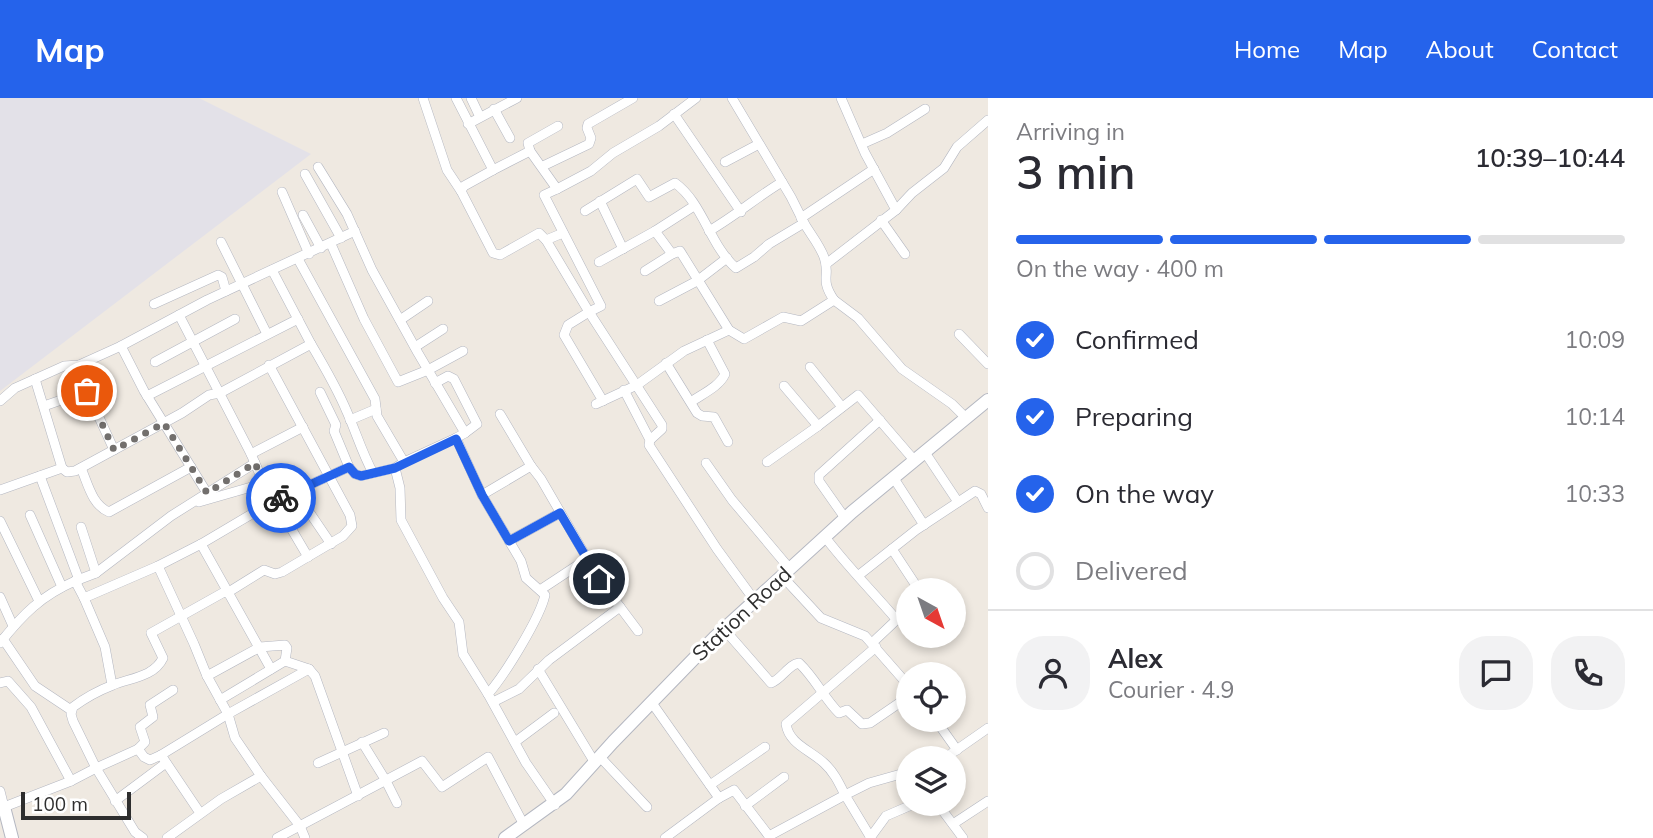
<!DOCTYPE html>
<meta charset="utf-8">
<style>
body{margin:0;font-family:Mulish,sans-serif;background:#f2f2f3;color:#2b2b33;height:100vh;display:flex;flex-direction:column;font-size:26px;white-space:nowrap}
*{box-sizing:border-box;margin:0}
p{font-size:23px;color:#7c7c81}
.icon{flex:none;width:38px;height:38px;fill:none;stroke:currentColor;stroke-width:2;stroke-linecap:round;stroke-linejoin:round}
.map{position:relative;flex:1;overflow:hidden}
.sheet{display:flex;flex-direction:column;background:#fff;width:665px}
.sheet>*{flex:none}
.needle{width:46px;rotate:140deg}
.controls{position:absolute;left:896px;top:480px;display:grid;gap:14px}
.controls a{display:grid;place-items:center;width:70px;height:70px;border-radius:50%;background:#fff;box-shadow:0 4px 10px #0003;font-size:35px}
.scale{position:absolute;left:21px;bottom:18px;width:110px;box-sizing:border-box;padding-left:7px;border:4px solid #2e2e2e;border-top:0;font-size:19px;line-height:24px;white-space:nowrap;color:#2e2e2e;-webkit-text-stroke:5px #fff;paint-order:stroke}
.pin{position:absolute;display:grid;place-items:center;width:60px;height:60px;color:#fff;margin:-30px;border:4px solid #fff;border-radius:50%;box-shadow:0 2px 7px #0007}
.courier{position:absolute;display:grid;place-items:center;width:70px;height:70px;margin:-35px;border:5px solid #2563eb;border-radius:50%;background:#fff;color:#222;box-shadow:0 2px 9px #0007}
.overview em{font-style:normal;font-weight:600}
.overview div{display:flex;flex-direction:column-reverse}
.overview{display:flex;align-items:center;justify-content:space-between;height:119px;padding:0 28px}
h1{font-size:46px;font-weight:600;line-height:52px}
.bar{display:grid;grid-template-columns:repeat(4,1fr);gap:10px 7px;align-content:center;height:84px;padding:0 28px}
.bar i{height:9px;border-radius:5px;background:#e1e1e2}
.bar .on{background:#2563eb}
.bar p{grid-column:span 4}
.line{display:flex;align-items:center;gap:18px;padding:0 28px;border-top:2px solid #e1e1e2}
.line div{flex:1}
.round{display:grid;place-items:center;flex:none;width:74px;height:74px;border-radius:28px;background:#f2f2f3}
ol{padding:0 28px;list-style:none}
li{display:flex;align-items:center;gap:21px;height:77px}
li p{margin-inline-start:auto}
li .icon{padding:7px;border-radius:50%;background:#2563eb;color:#fff;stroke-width:4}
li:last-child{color:#7c7c81}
li i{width:38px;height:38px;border:4px solid #e1e1e2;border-radius:50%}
header{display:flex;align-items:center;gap:42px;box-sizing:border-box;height:98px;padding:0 35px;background:#2563eb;color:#fff}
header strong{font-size:33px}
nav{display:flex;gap:38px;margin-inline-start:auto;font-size:24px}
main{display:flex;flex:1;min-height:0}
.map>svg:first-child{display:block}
.industrial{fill:#e3e1e8}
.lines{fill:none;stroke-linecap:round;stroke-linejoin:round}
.street-casing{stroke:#b4b7c1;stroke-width:10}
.secondary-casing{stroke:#b4b7c1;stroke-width:14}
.street{stroke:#fff;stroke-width:9}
.secondary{stroke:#fff;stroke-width:12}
.done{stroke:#726f6d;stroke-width:7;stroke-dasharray:0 12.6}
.route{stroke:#2563eb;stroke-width:9}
.labels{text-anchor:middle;stroke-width:6;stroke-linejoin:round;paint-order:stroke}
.street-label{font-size:21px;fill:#2e2e2e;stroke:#fff}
</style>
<header>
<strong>Map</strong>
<nav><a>Home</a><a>Map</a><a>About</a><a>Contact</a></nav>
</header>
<main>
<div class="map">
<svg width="988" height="740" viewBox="0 0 988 740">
<rect width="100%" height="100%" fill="#efe9e1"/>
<path class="industrial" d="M0,0H199L311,56L0,293Z"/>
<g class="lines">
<defs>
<g id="street">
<path d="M423,0L447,72L461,93"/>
<path d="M456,0L493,72L530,53L557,91L544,97L601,208L589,214L662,327V331L650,342"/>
<path d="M471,0L480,19"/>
<path d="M732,0L791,99L804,125"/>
<path d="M494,11L510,40"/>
<path d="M674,16L741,114"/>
<path d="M468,26L517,0"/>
<path d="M862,46L887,35L925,11"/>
<path d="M530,53L528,45L558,28"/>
<path d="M725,64L759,46"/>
<path d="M543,68L589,46L591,40L587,30L588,26L633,0"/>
<path d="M318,69L347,116L372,172L418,255L465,335L456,340L482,397L521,463L526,480L545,497C540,520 504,578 488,596L526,665L555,707"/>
<path d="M493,72L464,88L461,93L493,155L500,157L539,135L546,142L563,135"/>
<path d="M305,76L341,140"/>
<path d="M557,91L591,73L613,55L659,28L696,0"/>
<path d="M282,94L309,156"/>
<path d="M600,103L623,151"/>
<path d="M896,112L912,95L944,70L957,49L988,22"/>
<path d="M585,113L637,81L649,99L675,85C703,105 710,148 736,170L754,159L769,146L804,125C811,137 819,146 824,159C831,178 819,180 834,202"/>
<path d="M303,117L321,150"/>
<path d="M801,120L874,71"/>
<path d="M881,122L905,156"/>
<path d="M655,133L672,156"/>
<path d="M709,133C735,118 757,99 782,84"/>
<path d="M546,142L589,214L568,227L564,237L603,303"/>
<path d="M221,144L267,236"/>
<path d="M331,146L364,221L398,284L428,272L463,253"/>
<path d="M599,164L655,133L694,108"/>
<path d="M826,166L896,112L865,55L841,0"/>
<path d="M272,172L311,246"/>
<path d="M645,173L672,156L680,153L729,232"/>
<path d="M659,203L697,183L727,160"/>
<path d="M154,206L218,177L222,179L226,193"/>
<path d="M179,217L251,356L272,404"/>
<path d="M400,222L428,203"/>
<path d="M959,236L988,266"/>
<path d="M121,248L144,293L207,395"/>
<path d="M415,249L443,231"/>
<path d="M155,264L235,221"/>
<path d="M666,265L697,315L702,318L714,319L728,344"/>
<path d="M79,267L87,293L114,352"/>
<path d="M810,269L842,309"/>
<path d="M35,281L62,370"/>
<path d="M435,285L448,278L454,281L477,326L465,335"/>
<path d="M784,288L818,328L858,297L914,362"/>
<path d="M624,292L650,342L649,347L717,451L755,503"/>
<path d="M320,294L336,327L334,333L349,369"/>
<path d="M147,298L298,221"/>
<path d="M0,303L15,290L64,268L79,267L121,248L207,202L355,133"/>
<path d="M691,304C702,296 719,289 725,276L707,242"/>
<path d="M596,306L637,287L684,253L729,232L744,241L783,219L801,223L834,202L858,220L902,271L952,306L966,320"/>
<path d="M44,308L87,293"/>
<path d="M500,316L531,368"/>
<path d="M350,322L376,311"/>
<path d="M924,353L958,404"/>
<path d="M251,356L303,329"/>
<path d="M404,364L456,340"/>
<path d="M767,364L818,328"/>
<path d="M706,365L732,402L790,471"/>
<path d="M81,370C88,386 92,407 109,414L191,369"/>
<path d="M395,370L400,390L401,422L443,500L459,524L463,556L488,596"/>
<path d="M40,378L79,482"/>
<path d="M893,379L924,427"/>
<path d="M0,392L62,370L67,374L75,373L182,315L209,297L220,295L311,246C324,268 337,290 347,314C356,334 362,355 373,375"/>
<path d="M295,393L331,446"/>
<path d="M482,397L531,368L541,381L599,481L638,533"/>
<path d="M275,403L308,459"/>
<path d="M199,404L265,385"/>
<path d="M30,417L62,489"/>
<path d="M845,420L819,383V377L880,322"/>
<path d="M0,423L39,503"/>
<path d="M81,429L96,475"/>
<path d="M825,439C847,468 872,493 896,521"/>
<path d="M509,443L560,415"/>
<path d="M201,446L271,571"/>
<path d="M892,451L919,492"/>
<path d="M158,468L194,546L207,578L228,616L235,640L261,678L221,701L167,740"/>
<path d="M859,477L916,432L975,393L981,396L988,410"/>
<path d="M782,478L821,520L865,538L908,587"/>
<path d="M75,483L96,475L171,418L255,365"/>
<path d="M540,492L587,461"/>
<path d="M226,493L151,535L163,560C154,579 130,580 113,587C100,592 85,600 73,609L71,616L73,623L96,670L138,651L144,659L150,662L161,657L228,616L309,571"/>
<path d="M227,495L264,472L275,476L282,474L343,438L352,428L350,417L269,267"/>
<path d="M0,499L13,528"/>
<path d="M84,500L105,549L112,587"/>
<path d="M724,531L771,585C782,581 789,566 799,565C815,580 824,600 839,615L847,612L862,626L870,625L908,599"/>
<path d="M3,541L35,588L71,612"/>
<path d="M0,545C23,516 41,498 75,483L84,500L158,468L201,446L272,404L349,369L355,376L361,378L395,370L404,364L377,318L375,301L298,161"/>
<path d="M872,545L908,511"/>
<path d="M876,549L786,626C789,646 810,652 824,665C834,674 839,685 845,697L869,685L908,674"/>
<path d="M538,571L595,665"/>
<path d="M207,578L260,549L285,547L287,550L285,563"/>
<path d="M0,585L8,583L31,609L71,683L96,670L135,734L143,740"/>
<path d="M220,602L285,563L309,571L315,578L358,698"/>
<path d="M493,604L519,591L549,562L620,509"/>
<path d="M652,605L719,700L665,740"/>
<path d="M935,621L957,652"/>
<path d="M362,644L386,683L397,705"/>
<path d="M515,644L554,615"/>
<path d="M138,651L145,644L140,629L153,619L150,607L173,592"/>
<path d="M161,657L200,715"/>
<path d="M600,659L647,709"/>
<path d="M945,660L988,630"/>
<path d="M318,665L384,635"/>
<path d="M261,678L300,728L305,740"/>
<path d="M710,687L765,649"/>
<path d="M0,693L4,709L71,683"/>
<path d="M719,700L734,692L769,738"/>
<path d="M115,703L166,665"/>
<path d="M937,705L963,740"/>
<path d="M745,708L784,679"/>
<path d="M953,726L988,703"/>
<path d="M277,740L422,663L442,689L488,659L524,727"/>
<path d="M770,740L769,738L845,697L871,740"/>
<path d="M870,740L886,718L916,705"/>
</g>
<g id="secondary">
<path d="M0,704L4,709L12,740"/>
<path d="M505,740L566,696L613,644L715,539L852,414L988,302"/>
</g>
</defs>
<use href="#street" class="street-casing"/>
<use href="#secondary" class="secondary-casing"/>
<use href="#street" class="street"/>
<use href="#secondary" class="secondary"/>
</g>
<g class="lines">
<path class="done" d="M87,293L114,352L164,325L207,395L255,365L272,404L281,400"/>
<path class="route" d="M281,400L349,369L355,376L361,378L395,370L456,341L482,397L509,443L560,415L599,481"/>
</g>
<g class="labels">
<g class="street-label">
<text transform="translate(742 516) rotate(-43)" y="7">Station Road</text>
</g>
</g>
</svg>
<div class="controls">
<a><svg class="needle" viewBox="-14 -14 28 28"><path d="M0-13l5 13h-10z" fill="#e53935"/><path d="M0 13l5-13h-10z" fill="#7c7c81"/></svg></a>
<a><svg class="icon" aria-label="locate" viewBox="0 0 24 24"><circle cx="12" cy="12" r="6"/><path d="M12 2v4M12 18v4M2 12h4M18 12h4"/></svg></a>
<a><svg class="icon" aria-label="layers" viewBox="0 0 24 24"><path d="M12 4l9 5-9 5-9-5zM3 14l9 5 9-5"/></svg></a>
</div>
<div class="scale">100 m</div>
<div class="pin" style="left:87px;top:293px;background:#ea580c"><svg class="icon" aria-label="bag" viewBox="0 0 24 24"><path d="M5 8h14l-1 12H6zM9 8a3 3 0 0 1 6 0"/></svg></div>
<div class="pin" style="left:599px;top:481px;background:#1f2937"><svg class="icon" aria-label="home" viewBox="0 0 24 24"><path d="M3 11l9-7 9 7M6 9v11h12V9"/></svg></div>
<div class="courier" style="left:281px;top:400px"><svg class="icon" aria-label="bike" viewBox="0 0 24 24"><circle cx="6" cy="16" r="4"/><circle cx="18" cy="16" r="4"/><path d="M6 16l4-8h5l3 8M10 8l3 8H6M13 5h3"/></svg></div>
</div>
<section class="sheet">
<div class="overview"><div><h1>3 min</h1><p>Arriving in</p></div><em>10:39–10:44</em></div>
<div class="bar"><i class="on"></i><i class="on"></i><i class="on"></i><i></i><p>On the way · 400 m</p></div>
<ol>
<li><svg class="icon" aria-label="check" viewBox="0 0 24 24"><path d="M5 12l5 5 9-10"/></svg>Confirmed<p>10:09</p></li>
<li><svg class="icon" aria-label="check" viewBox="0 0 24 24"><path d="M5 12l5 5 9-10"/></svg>Preparing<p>10:14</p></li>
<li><svg class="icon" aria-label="check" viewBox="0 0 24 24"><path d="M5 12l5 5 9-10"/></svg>On the way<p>10:33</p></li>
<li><i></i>Delivered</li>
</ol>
<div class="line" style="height:126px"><a class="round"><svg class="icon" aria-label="person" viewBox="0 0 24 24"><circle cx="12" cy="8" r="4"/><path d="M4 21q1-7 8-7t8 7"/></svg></a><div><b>Alex</b><p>Courier · 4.9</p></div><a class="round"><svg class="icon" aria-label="chat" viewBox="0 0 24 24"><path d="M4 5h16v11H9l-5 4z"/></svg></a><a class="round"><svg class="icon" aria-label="phone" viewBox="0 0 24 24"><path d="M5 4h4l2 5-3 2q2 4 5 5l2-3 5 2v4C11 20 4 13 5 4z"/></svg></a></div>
</section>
</main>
